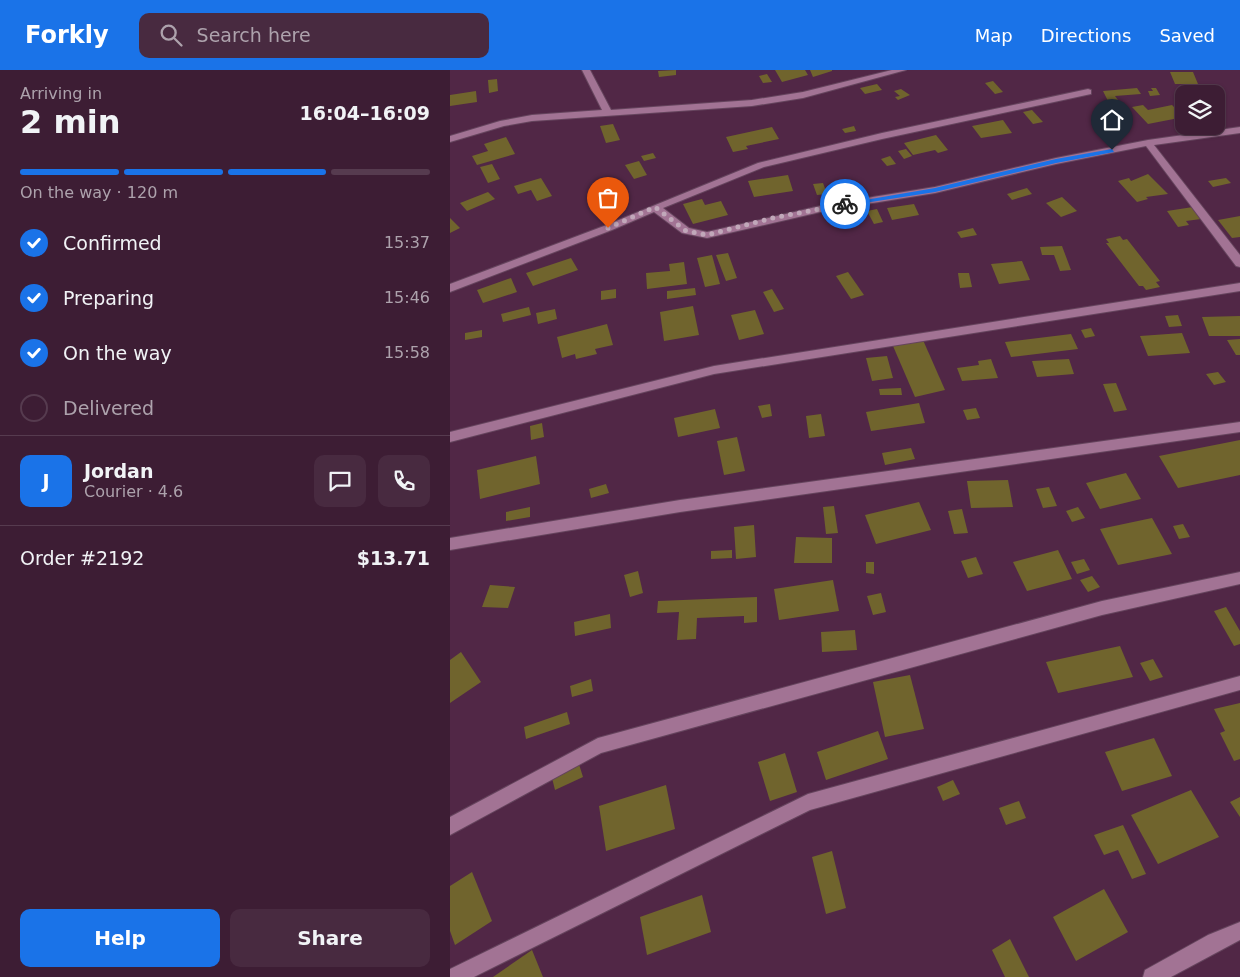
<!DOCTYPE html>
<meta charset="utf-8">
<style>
body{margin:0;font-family:"DejaVu Sans",sans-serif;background:#482a40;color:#f1f3f6;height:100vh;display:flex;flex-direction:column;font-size:19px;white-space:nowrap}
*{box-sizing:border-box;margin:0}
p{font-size:16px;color:#ada2ac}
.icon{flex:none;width:28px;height:28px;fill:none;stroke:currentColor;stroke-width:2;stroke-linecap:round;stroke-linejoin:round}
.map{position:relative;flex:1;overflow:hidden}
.side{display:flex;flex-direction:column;background:#3d1d34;width:450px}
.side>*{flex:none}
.controls{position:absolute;left:725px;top:15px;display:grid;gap:10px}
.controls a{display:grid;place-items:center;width:50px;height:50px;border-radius:10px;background:#3d1d34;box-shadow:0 1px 4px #0004,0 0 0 1px #563b4f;font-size:25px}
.pin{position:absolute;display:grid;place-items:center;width:42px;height:42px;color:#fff;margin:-51px -21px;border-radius:50% 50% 50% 0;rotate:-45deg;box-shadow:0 0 5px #0007}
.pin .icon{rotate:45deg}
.courier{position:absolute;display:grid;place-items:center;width:50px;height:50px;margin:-25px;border:4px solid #1a73e8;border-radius:50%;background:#fff;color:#222;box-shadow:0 1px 6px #0007}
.headline em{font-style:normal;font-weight:700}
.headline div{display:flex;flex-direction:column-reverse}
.headline{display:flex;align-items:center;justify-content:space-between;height:85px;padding:0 20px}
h1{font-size:32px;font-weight:700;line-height:38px}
.bar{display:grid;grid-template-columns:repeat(4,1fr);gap:8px 5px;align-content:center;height:60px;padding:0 20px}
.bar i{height:6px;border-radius:4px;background:#563b4f}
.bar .on{background:#1a73e8}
.bar p{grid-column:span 4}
.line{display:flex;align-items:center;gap:12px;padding:0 20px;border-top:1px solid #563b4f}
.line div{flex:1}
.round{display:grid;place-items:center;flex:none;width:52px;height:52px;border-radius:10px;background:#482a40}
ol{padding:0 20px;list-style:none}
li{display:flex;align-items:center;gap:15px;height:55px}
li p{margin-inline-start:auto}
li .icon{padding:5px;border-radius:50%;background:#1a73e8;color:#fff;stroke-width:4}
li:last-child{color:#ada2ac}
li i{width:28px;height:28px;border:2px solid #563b4f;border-radius:50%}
.cta{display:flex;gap:10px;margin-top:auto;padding:10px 20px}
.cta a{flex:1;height:58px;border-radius:10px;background:#1a73e8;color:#fff;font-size:20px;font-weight:700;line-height:58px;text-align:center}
.cta a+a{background:#482a40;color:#f1f3f6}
header{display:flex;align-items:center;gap:30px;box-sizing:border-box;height:70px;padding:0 25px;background:#1a73e8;color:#fff}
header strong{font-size:24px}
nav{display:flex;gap:28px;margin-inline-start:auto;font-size:18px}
.search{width:350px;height:45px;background:#482a40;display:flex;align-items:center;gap:12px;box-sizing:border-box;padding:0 18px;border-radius:10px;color:#ada2ac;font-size:19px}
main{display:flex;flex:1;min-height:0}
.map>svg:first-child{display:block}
.building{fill:#70642d}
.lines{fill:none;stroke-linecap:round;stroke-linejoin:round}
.minor-casing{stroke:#65445d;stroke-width:2}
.minor{fill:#a27394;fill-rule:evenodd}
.route{fill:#1a73e8}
.done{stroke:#c1a8ba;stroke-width:5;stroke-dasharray:0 9}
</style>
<header>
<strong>Forkly</strong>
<div class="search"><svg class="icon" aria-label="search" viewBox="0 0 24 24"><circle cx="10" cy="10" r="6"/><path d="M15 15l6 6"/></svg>Search here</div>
<nav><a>Map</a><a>Directions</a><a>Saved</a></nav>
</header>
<main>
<section class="side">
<div class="headline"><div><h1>2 min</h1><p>Arriving in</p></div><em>16:04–16:09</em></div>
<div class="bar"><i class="on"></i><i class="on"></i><i class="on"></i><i></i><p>On the way · 120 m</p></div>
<ol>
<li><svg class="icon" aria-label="check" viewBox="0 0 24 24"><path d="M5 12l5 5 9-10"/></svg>Confirmed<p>15:37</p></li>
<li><svg class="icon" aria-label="check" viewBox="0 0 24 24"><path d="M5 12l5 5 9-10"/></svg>Preparing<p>15:46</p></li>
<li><svg class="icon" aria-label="check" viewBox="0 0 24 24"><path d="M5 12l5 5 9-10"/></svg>On the way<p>15:58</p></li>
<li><i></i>Delivered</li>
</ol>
<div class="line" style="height:90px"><b class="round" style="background:#1a73e8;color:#fff">J</b><div><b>Jordan</b><p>Courier · 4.6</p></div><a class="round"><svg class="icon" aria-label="chat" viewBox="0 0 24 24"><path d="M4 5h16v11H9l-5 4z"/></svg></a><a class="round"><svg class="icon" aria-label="phone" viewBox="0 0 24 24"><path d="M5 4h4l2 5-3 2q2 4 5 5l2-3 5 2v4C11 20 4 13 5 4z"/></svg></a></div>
<div class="line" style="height:65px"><div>Order #2192</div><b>$13.71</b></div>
<div class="cta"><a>Help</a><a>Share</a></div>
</section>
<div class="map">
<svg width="790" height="907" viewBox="0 0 790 907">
<rect width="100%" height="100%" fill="#512746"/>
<g class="building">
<path d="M226,0V5L209,7L208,1Z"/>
<path d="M325,0H355L358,5L332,12Z"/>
<path d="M360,0H382V1L363,7Z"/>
<path d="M720,2H743L748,14H725Z"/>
<path d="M317,4L322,12L313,13L309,6Z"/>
<path d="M47,9L48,21L39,23L38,10Z"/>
<path d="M543,11L553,22L545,24L535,13Z"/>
<path d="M427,14L432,20L415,24L410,18Z"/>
<path d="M687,18L691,24L665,26L668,30L658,31L653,21Z"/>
<path d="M701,18H706L710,25L700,26L698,21H703Z"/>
<path d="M451,19L460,25L448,30L445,27L450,26L444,21Z"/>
<path d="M26,21L27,32L0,36V25Z"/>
<path d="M693,35L698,40L722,35L734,47L698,54L682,37Z"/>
<path d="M582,40L593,52L583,54L573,42Z"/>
<path d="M553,50L562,63L531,68L522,56Z"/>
<path d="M163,54L170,70L156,73L150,56Z"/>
<path d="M404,56L406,61L395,63L392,59Z"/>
<path d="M322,57L329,69L296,76L298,79L283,82L276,67Z"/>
<path d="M486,65L498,80L488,83L485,80L463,85L454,73Z"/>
<path d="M56,67L65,84L27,95L22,86L38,81L34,74Z"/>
<path d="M456,79L462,86L454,89L448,81Z"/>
<path d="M203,83L206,88L194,91L191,86Z"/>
<path d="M440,86L446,94L437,96L431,89Z"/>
<path d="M189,91L197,105L184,109L175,95Z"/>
<path d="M42,94L50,109L38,113L30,97Z"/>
<path d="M698,104L718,124L696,127L698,129L687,132L668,111L679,108L681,111Z"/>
<path d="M338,105L343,121L304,127L298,111Z"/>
<path d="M91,108L102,126L87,131L81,120L68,124L64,116Z"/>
<path d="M776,108L781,113L763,117L758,111Z"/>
<path d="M373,113L377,124L367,125L363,114Z"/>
<path d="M577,118L582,124L562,130L557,124Z"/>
<path d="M38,122L45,129L17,141L10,133Z"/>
<path d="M612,127L627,141L611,147L596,133Z"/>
<path d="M252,129L255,135L271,131L278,145L243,154L233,134Z"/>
<path d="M464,134L469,145L442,150L437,138Z"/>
<path d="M743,137L751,149L736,151L739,155L728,157L717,141Z"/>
<path d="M427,139L433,152L424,154L417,141Z"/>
<path d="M790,146V167L782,168L768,150Z"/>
<path d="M0,148L10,158L0,163Z"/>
<path d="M523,158L527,165L511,168L507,162Z"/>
<path d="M670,166L673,170L677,169L710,211L706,212L710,217L696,220L693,216H689L656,173H659L656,169Z"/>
<path d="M612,176L621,200L610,201L604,185H592L590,177Z"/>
<path d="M278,183L287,208L276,211L266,185Z"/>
<path d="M262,185L270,214L255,217L247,188Z"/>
<path d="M121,188L128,200L83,216L76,203Z"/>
<path d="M572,191L580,210L549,214L541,194Z"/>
<path d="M234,192L237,214L197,219L196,203L220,201L219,194Z"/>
<path d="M398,202L414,225L401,229L386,206Z"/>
<path d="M508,203H519L522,217L510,218Z"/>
<path d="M61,208L67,222L33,233L27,220Z"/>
<path d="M245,218L246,225L217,229V221Z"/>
<path d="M166,219V228L151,230V221Z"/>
<path d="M322,219L334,239L324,242L313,222Z"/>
<path d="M243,236L249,265L214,271L210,242Z"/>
<path d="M79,237L81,245L53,252L51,244Z"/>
<path d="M105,239L107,249L88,254L86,243Z"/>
<path d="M305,240L314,264L289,270L281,245Z"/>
<path d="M728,245L732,256L719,257L715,246Z"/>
<path d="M790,246V266H759L752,247Z"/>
<path d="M157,254L163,275L145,279L147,284L126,289L125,284L112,288L107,267Z"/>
<path d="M641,258L645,266L635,268L631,260Z"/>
<path d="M32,260V267L15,270V263Z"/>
<path d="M732,263L740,283L698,286L690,266Z"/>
<path d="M621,264L628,279L561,287L555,272Z"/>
<path d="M790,269V285H786L777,270Z"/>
<path d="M473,270L495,320L465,327L443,276Z"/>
<path d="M437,286L443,308L422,311L416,288Z"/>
<path d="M541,289L548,308L512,311L507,298L529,295L528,291Z"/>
<path d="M619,289L624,304L587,307L582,291Z"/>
<path d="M768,302L776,312L764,315L756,304Z"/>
<path d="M666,313L677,340L664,342L653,314Z"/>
<path d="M451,318L452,325H430L429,319Z"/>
<path d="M469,333L475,353L421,361L416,342Z"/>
<path d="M320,334L322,346L312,348L308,336Z"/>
<path d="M526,338L530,348L517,350L513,340Z"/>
<path d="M265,339L270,358L228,367L224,348Z"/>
<path d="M371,344L375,366L359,368L356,346Z"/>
<path d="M92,353L94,367L81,370L80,356Z"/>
<path d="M287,367L295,401L274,405L267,371Z"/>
<path d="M790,370V405L728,418L709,386Z"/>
<path d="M461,378L465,389L435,395L432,383Z"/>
<path d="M86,386L90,414L30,429L27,400Z"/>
<path d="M676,403L691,429L650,439L636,413Z"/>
<path d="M558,410L563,437L521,438L517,411Z"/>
<path d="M156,414L159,423L141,428L139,419Z"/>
<path d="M599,417L607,436L593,438L586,419Z"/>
<path d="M469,432L481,460L426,474L415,445Z"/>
<path d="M384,436L388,463L376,464L373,437Z"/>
<path d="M80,437V447L56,451V442Z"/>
<path d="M628,437L635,448L622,452L616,441Z"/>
<path d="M512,439L518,463L504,464L498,441Z"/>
<path d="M702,448L722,484L668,495L650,459Z"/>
<path d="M733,454L740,467L729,469L723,456Z"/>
<path d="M304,455L306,487L286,489L284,457Z"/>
<path d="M346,467L382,468V493H344Z"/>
<path d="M282,480V488L261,489V481Z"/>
<path d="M608,480L622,509L577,521L563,492Z"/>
<path d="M526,487L533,504L518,508L511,491Z"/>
<path d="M634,489L640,500L627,504L621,492Z"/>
<path d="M416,492H424V504L416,503Z"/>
<path d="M188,501L193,523L180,527L174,505Z"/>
<path d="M642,506L650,517L638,522L630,510Z"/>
<path d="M383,510L389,541L329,550L324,519Z"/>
<path d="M40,515L65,517L58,538L32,537Z"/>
<path d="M431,523L436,542L423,545L417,526Z"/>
<path d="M307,527V552L294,553V546L247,548L246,569L227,570L229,542L207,543L208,531Z"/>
<path d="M776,537L790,561V574L784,576L764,541Z"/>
<path d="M160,544L161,558L125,566L124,552Z"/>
<path d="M405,560L407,580L372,582L371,562Z"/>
<path d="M670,576L683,607L608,623L596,592Z"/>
<path d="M11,582L31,612L0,633V590Z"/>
<path d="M703,589L713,607L700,611L690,593Z"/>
<path d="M460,605L474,659L435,667L423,612Z"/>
<path d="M141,609L143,621L122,627L120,616Z"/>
<path d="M790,633V689L784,691L770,663L775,661L764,639Z"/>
<path d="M117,642L120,654L76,669L74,657Z"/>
<path d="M428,661L438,689L376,710L367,682Z"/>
<path d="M704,668L722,706L672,721L655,682Z"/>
<path d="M335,683L347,722L320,731L308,692Z"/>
<path d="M128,691L133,707L105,720L101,704Z"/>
<path d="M503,710L510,724L493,731L487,717Z"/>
<path d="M216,715L225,759L156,781L149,736Z"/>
<path d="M741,720L769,767L708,794L681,745Z"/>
<path d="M790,727V747L780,732Z"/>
<path d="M569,731L576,748L556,755L549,738Z"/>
<path d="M673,755L696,804L682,809L668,780L654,785L644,765Z"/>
<path d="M382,781L396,838L376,844L362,787Z"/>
<path d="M22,802L42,851L5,875L0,861V816Z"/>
<path d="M654,819L678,862L626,891L603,847Z"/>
<path d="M252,825L261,862L197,885L190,847Z"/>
<path d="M560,869L579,907H555L542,880Z"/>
<path d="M82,880L93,907H43Z"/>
</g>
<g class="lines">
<defs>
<g id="minor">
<path d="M132,0H140L161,40L302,30L353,22L442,0H456L353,28L302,36L82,51L54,56L0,72V66L50,51L82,45L152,40Z"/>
<path d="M638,19L641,20V24L432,69L314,97L213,138L239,158L257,162L379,134L485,117L606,88L698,70L790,57V63L704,75L790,185V197L786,196L696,76L606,94L485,123L379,140L257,168L232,163L204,142L162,160L0,222V214L154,156L308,93L432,63Z"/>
<path d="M790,213V221L264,304L0,372V362L264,296Z"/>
<path d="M790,352V362L230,442L0,480V468L230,430Z"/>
<path d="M790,502V514L652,545L151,683L0,765V747L148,668L652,531Z"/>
<path d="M790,606V620L360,740L24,907H0V899L358,724Z"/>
<path d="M790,852V870L721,907H693L695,900L758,865Z"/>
</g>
</defs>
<use href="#minor" class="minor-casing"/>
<use href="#minor" class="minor"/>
</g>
<path class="route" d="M662,79L664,82L606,93L485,122L395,136L392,134L485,118L606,89Z"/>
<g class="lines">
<path class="done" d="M158,158L205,137L236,161L257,165L323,148L395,134"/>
</g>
</svg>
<div class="controls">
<a><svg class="icon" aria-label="layers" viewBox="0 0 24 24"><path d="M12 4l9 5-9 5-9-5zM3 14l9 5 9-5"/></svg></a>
</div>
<div class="pin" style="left:158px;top:158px;background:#ea580c"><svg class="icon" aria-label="bag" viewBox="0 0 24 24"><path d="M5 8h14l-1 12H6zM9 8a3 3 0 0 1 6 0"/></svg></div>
<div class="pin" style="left:662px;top:80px;background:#1f2937"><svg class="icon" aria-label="home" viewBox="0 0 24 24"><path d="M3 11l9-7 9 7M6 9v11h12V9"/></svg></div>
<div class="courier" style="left:395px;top:134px"><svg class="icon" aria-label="bike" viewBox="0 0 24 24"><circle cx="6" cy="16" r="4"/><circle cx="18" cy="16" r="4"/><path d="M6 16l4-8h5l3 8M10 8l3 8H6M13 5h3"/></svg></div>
</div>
</main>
